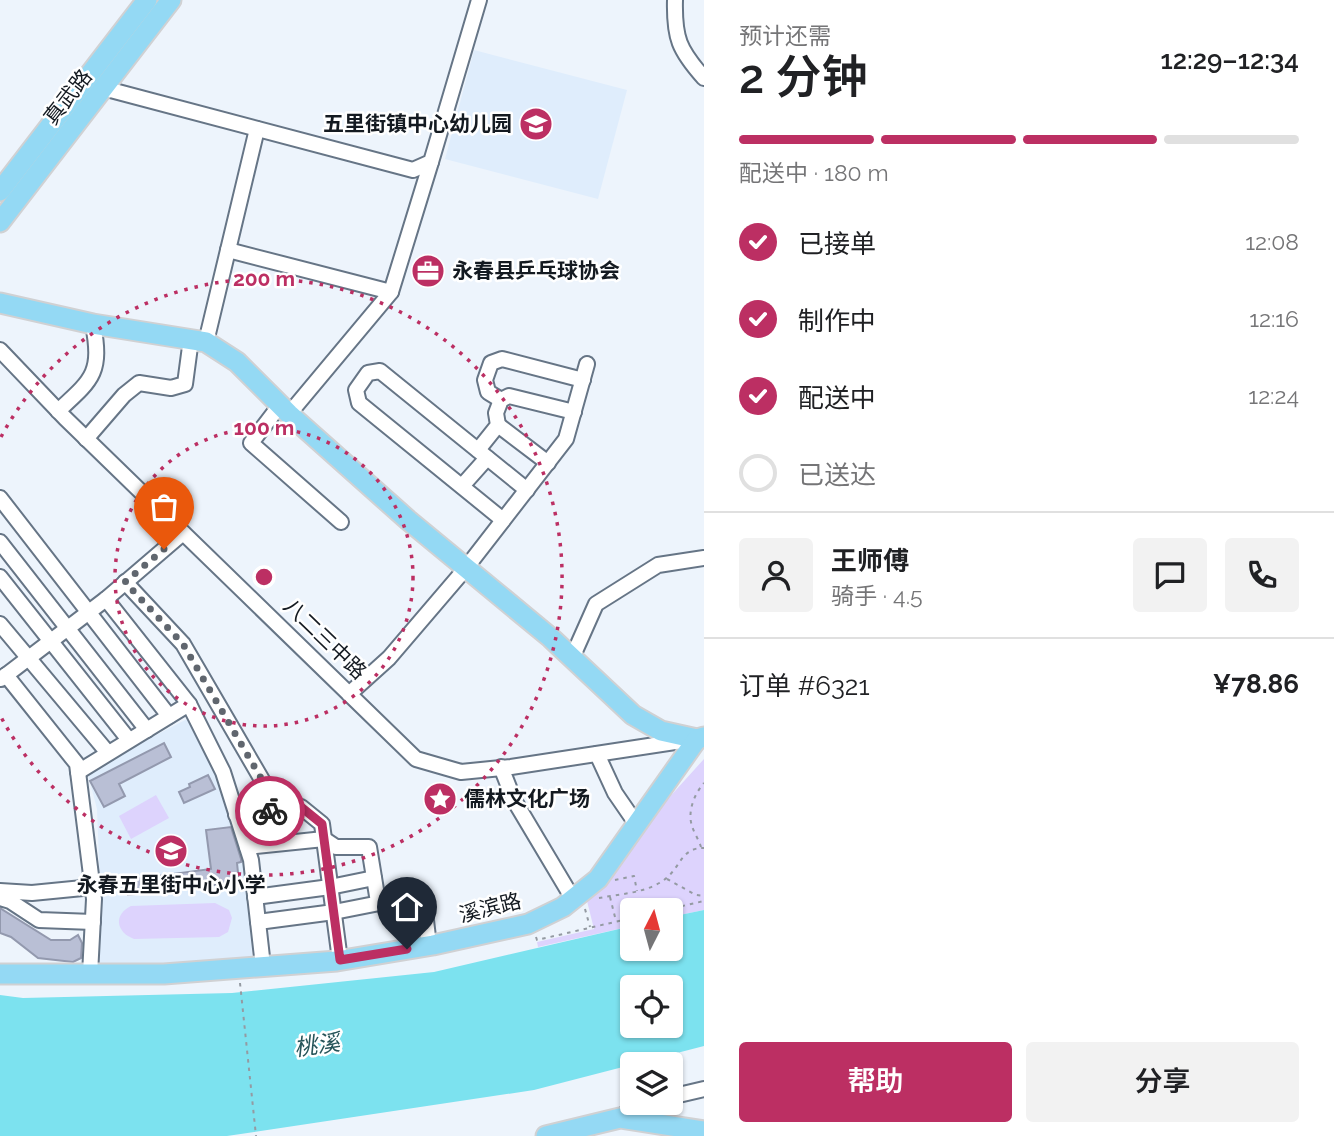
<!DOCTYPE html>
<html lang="zh">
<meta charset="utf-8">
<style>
body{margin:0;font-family:Raleway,"Noto Sans SC",sans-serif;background:#f2f2f2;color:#202124;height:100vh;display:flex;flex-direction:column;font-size:26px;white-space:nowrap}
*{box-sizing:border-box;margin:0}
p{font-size:23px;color:#757577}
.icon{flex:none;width:38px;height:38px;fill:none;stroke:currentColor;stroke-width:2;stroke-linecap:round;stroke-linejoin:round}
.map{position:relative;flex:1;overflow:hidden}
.drawer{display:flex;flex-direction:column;background:#fff;width:630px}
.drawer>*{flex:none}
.needle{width:46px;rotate:6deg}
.tools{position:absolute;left:620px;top:898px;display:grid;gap:14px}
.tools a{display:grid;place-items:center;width:63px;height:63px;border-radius:7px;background:#fff;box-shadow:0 2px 5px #0004;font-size:35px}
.pin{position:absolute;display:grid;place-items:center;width:60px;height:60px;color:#fff;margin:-72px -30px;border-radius:50% 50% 50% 0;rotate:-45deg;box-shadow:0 0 7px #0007}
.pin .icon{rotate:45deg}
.courier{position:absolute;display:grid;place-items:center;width:70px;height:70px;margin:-35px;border:5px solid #bc2f63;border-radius:50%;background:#fff;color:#222;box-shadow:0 2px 9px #0007}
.headline em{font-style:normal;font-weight:600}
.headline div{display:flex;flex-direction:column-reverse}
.headline{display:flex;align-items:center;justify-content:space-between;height:119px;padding:0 35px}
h1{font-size:46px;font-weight:600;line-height:52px}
.bar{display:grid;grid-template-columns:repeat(4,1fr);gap:10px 7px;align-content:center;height:84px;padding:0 35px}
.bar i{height:9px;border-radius:5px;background:#e0e0e0}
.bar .active{background:#bc2f63}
.bar p{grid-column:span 4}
.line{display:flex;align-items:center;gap:18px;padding:0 35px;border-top:2px solid #e0e0e0}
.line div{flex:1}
.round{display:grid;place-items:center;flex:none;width:74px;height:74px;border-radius:7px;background:#f2f2f2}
ol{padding:0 35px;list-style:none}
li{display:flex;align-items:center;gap:21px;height:77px}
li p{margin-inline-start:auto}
li .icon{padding:7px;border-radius:50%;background:#bc2f63;color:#fff;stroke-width:4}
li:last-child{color:#757577}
li i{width:38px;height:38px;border:4px solid #e0e0e0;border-radius:50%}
.button{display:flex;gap:14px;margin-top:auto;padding:14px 35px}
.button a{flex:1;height:80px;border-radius:7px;background:#bc2f63;color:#fff;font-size:28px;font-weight:600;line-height:80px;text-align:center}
.button a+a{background:#f2f2f2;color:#202124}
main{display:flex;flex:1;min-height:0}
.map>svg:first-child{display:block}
.built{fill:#dfedfc}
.green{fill:#ddd3fd}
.water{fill:#7ce2ef;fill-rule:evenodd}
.building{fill:#b9bfd5;stroke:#9399ae;stroke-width:2}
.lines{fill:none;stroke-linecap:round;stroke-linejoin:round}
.minor-casing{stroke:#667586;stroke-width:18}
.major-casing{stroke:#d0d1d3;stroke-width:23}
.path{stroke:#949aa2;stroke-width:2;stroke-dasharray:3.5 5;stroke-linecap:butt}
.minor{stroke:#fff;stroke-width:14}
.major{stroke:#94d9f4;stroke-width:19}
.done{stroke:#60666e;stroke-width:7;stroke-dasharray:0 12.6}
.route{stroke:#bc2f63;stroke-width:9}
.ring{fill:none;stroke:#bc2f63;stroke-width:3.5;stroke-dasharray:3.5 7}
.labels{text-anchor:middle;stroke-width:5;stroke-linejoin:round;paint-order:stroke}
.street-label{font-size:21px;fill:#141a21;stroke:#fff}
.poi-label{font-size:21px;font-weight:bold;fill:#141a21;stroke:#fff;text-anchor:start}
.water-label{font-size:23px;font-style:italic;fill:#265459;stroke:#fff}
.centre{fill:#bc2f63;stroke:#fff;stroke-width:3.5}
.ring-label{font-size:21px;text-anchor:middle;font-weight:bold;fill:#bc2f63;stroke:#fff;stroke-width:5;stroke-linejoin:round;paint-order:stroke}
</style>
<main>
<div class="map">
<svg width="704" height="1136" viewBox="0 0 704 1136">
<rect width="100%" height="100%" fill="#edf4fc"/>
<g class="built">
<path d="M474,50L627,90L598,199L445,159Z"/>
<path d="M189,718L236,821L251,881L252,962L98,968L100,886L97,809L87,771Z"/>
</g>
<g class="green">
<path d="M704,759V910L670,917V910H632V926L538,947L537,942L594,929L587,901L666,801Z"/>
<path d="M156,795L169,818L131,839L119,816Z"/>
<path d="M215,903L229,910L232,918L228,932L219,937L134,939C116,932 113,915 131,906Z"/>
</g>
<path class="water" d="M704,910V1046L534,1090L227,1136H0V995L23,998L232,993L434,972L632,926V948H670V917ZM632,987H670V1026H632Z"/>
<g class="building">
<path d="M164,743L171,757L119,784L125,796L104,807L90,781Z"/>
<path d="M208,775L215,789L184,803L179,792L190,787L189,784Z"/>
<path d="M231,827L241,859V862L237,863L239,882L128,895L127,880L211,869L206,830Z"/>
<path d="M0,908L51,940H70L78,935L82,943L81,958L73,962L38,958L11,937L0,933Z"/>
</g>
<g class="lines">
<defs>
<g id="minor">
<path d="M675,0C674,38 679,50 704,78"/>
<path d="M103,88L413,170L431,162L479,0"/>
<path d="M228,250L391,292"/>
<path d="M206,342L257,129"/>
<path d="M0,350L65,418L416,759L461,772L511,767L688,740"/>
<path d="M501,400L488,392L485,380L491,363L502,359L583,380"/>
<path d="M280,405L251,443L341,522"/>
<path d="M58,411C93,379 102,373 93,324"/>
<path d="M289,414L391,292L431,162"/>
<path d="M498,425L548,463"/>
<path d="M86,439L124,395L139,383L171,388L185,384L191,339"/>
<path d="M478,450L498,425L496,413L501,400L509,396L574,412"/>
<path d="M462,486L487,458"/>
<path d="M0,498L169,716"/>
<path d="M503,520L359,403L356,390L368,373L380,371L527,490"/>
<path d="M0,542L147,730"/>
<path d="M0,577L129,740"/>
<path d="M125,582L183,644L265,785L267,811"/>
<path d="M106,599L189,704L223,772L251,860L263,966"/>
<path d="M0,624L108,753"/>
<path d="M572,658L596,604L658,565L704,558"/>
<path d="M6,675L77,764L94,899L90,974"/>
<path d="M1,679L106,599L183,533"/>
<path d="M349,694L389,658L466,568L566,439L587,364"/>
<path d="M597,754L615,793L637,825"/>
<path d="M501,767L514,800L573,899"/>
<path d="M78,772L189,704"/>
<path d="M236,815L301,807L322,824L340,960"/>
<path d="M247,847L324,839L336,847H369L378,902"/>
<path d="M0,891L32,893L93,887"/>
<path d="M255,897L330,887L374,878"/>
<path d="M0,898L10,901L39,920L93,922"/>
<path d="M258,922L334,912L410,897L424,904L429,945"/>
<path d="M670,1097L704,1089"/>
<path d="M620,1118L635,1105L647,1102"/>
</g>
<g id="major">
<path d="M0,191L147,0"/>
<path d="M0,222L171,0"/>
<path d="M0,303L93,324L206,342L237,362L289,414L408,520L551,638L633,715L661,731L697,739L704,737"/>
<path d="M0,974H164L337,961L433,945L528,924L563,907L598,879L697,739"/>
<path d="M546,1136L620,1118L704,1131"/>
</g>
</defs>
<use href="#minor" class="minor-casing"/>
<use href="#major" class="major-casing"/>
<g class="path">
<path d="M701,847C699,840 694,833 692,826C687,811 695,793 704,783"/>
<path d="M667,879L696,895L704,896"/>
<path d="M615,880L634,876L637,891"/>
<path d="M610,897L616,921"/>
<path d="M599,898C620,894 646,893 664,880C680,869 681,847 704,848"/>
<path d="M585,909L590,927"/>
<path d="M665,910L704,901"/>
<path d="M536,937L537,940L632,918"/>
<path d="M240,983L256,1136"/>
</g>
<use href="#minor" class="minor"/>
<use href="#major" class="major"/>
</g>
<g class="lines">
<path class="done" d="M164,549L125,582L183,644L265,785L267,811H270"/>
<path class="route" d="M270,811L301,807L322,824L340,960L407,949"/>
</g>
<g class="ring">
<circle cx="264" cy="577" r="149"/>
<path d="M1 437A298 298 0 1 1 1 717"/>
</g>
<defs>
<symbol id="school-disc" viewBox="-11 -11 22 22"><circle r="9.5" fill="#bc2f63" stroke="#fff"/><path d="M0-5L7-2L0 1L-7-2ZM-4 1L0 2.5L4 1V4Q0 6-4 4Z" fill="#fff"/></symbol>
<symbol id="office-disc" viewBox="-11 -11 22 22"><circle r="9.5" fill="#bc2f63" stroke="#fff"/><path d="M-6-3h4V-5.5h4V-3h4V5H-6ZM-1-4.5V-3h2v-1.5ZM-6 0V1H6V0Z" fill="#fff"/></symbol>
<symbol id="sight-disc" viewBox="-11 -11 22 22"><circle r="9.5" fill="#bc2f63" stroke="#fff"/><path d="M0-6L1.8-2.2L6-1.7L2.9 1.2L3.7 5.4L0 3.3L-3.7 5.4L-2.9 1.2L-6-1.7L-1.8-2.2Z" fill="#fff"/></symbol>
</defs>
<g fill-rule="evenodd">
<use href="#school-disc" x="517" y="105" width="38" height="38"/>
<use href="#office-disc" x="409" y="252" width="38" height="38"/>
<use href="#sight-disc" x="421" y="780" width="38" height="38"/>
<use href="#school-disc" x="152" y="832" width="38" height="38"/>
</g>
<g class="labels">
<g class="street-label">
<text transform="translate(68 97) rotate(-52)" y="7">真武路</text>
<text transform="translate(325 639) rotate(44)" y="7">八二三中路</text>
<text transform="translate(490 908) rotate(-14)" y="7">溪滨路</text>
</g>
<g class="poi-label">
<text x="512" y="131" text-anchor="end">五里街镇中心幼儿园</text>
<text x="452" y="278">永春县乒乓球协会</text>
<text x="464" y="806">儒林文化广场</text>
<text x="171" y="892" text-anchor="middle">永春五里街中心小学</text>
</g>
<g class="water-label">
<text transform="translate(317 1045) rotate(-8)" y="8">桃溪</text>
</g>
</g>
<circle cx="264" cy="577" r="10" class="centre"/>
<g class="ring-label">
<text x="264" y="286">200 m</text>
<text x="264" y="435">100 m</text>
</g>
</svg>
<div class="tools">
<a><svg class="needle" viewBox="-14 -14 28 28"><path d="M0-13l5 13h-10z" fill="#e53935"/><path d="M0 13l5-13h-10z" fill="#757577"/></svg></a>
<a><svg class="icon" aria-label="locate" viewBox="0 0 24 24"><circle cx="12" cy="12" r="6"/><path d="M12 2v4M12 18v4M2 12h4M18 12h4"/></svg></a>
<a><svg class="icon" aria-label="layers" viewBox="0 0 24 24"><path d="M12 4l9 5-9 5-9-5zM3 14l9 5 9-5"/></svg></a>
</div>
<div class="pin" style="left:164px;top:549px;background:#ea580c"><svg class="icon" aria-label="bag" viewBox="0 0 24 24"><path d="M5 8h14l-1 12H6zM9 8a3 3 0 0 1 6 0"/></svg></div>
<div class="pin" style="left:407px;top:949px;background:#1f2937"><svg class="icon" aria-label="home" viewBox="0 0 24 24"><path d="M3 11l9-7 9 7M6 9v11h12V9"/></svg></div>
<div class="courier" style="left:270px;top:811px"><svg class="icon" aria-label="bike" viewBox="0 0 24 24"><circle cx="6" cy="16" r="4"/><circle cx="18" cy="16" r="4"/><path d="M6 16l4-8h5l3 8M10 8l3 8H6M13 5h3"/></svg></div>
</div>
<section class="drawer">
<div class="headline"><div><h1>2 分钟</h1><p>预计还需</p></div><em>12:29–12:34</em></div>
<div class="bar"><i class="active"></i><i class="active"></i><i class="active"></i><i></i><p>配送中 · 180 m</p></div>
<ol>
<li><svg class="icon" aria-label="check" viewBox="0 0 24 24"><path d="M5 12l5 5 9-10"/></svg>已接单<p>12:08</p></li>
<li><svg class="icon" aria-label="check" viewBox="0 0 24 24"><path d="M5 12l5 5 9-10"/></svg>制作中<p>12:16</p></li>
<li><svg class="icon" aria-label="check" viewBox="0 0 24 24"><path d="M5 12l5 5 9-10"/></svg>配送中<p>12:24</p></li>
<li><i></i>已送达</li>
</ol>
<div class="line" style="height:126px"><a class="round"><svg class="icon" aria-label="person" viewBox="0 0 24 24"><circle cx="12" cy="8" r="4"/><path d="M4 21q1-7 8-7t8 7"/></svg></a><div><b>王师傅</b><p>骑手 · 4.5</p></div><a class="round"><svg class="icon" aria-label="chat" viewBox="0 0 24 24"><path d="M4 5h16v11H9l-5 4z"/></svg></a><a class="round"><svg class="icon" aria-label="phone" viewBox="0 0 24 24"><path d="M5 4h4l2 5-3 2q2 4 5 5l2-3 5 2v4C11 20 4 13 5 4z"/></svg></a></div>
<div class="line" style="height:91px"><div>订单 #6321</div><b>¥78.86</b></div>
<div class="button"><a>帮助</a><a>分享</a></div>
</section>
</main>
